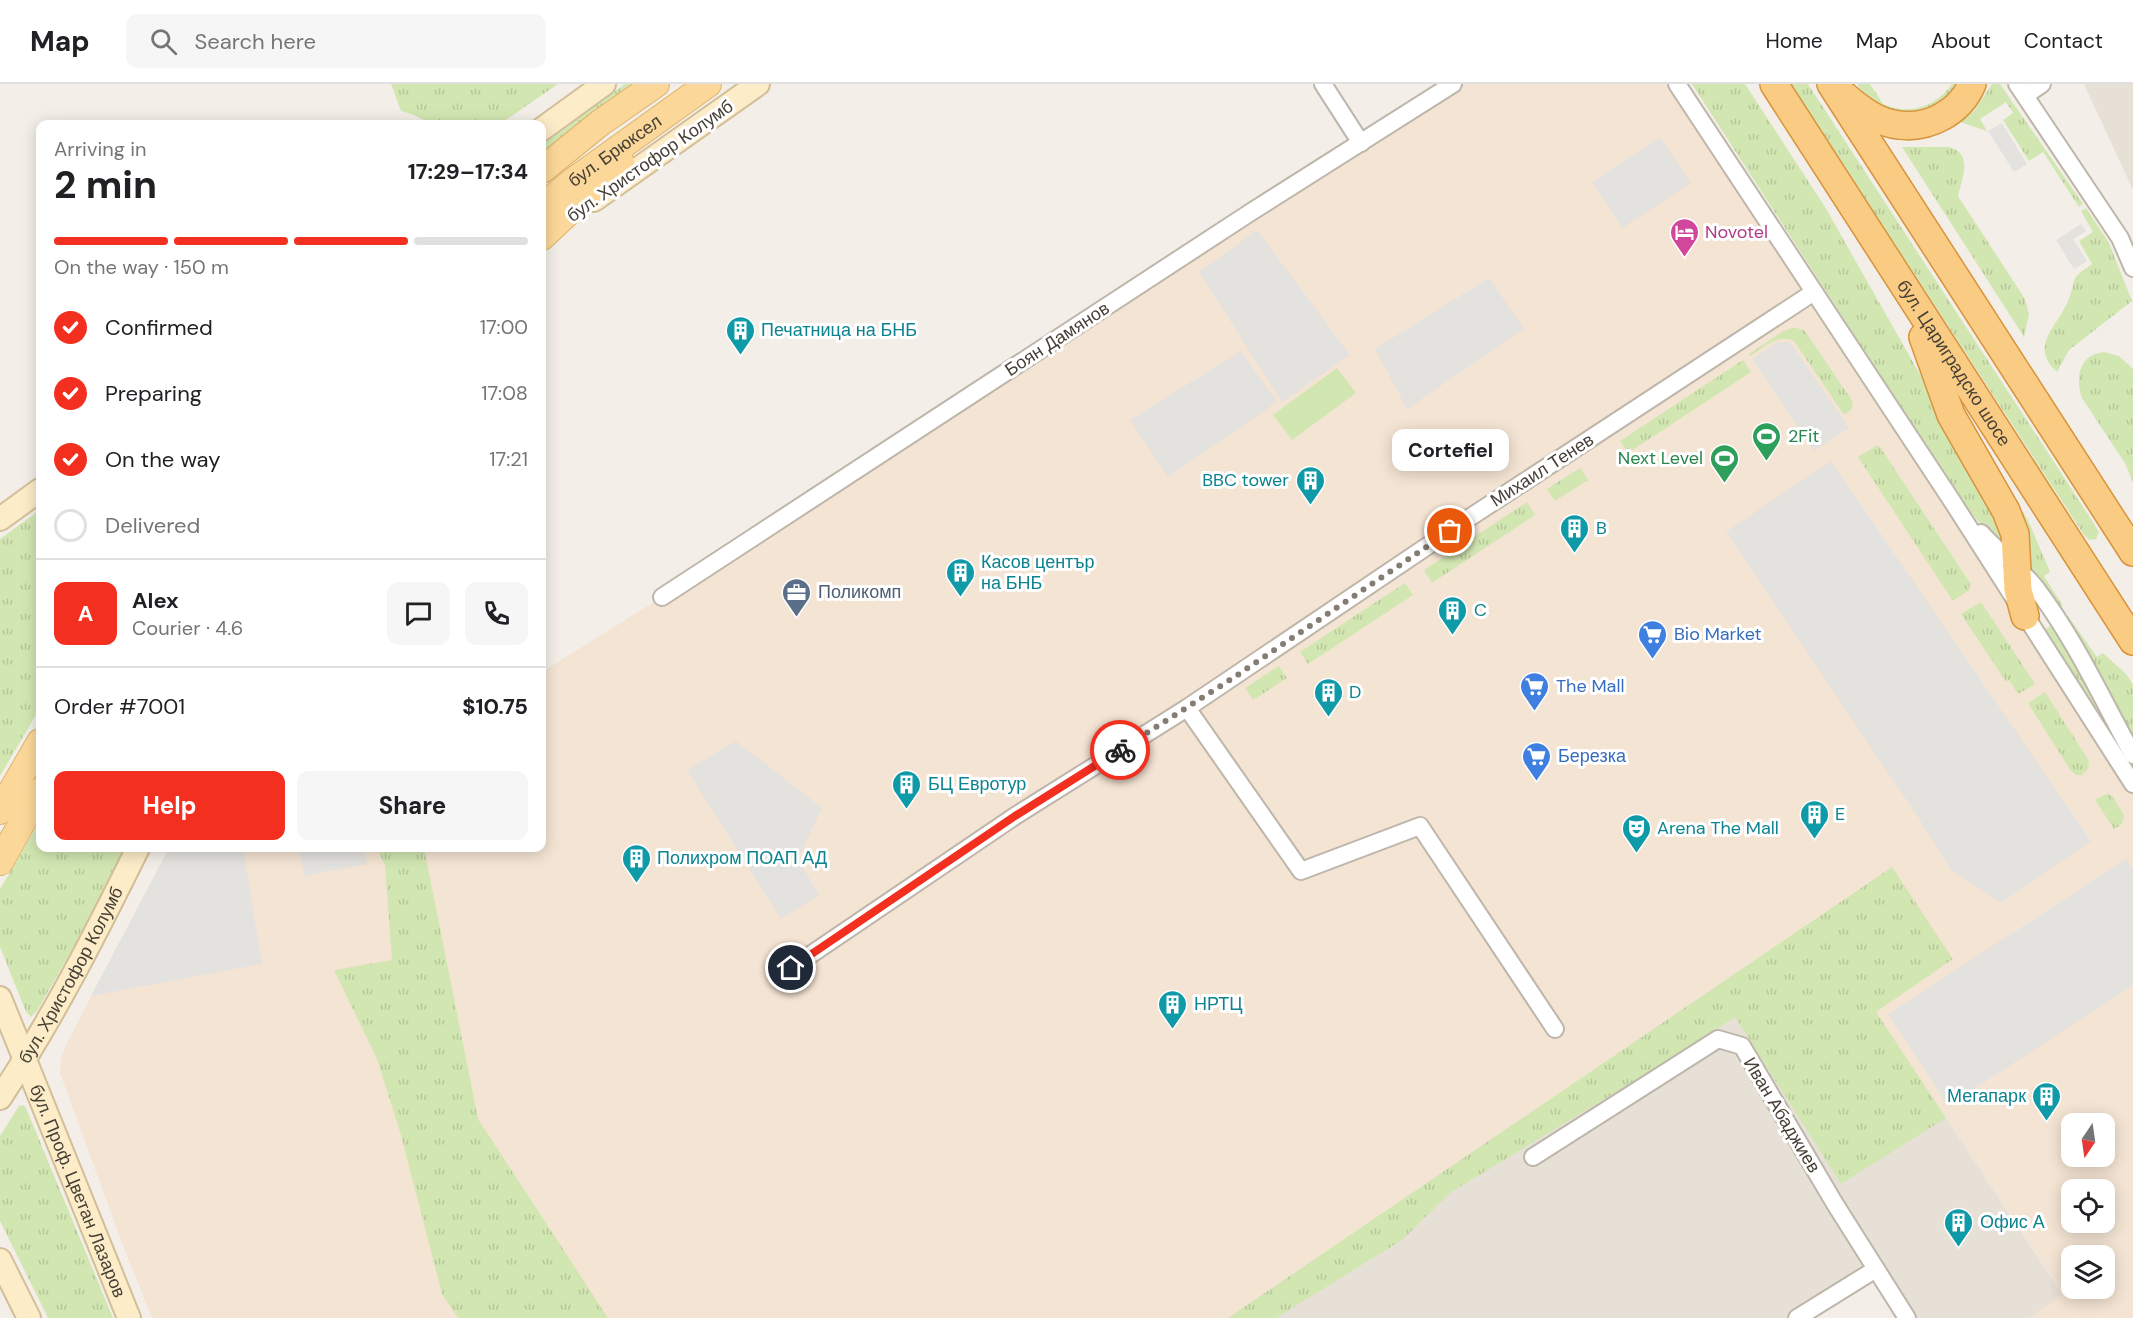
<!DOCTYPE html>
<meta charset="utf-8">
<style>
body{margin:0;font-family:"DM Sans",sans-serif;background:#f6f6f6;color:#202124;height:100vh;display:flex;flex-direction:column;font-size:22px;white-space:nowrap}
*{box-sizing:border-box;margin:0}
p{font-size:20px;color:#757577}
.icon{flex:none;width:33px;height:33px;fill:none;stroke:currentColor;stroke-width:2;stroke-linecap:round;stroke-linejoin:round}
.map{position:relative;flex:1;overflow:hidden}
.details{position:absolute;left:36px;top:36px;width:510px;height:732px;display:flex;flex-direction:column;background:#fff;border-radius:12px;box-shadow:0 3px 15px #0003}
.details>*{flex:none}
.needle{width:39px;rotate:193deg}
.controls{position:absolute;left:2061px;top:1029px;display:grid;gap:12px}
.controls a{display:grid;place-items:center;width:54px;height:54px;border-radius:12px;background:#fff;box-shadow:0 3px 15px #0003;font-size:30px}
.pin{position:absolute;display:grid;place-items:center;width:51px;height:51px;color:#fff;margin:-26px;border:3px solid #fff;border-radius:50%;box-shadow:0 2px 6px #0007}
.courier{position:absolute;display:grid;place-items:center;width:60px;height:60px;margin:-30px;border:4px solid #f32f1f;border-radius:50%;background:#fff;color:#222;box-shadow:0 2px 8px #0007}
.bubble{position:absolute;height:42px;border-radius:12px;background:#fff;box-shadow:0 3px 15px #0003;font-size:20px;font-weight:700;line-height:42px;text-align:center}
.headline em{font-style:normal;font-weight:700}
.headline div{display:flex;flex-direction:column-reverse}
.headline{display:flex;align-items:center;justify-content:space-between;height:102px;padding:0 18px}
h1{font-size:39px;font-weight:700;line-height:45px}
.bar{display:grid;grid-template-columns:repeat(4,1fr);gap:9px 6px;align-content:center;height:72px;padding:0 18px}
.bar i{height:8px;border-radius:4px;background:#e0e0e0}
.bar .on{background:#f32f1f}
.bar p{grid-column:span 4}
.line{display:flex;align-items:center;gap:15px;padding:0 18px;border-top:2px solid #e0e0e0}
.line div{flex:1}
.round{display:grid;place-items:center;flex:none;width:63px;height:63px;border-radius:12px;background:#f6f6f6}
ol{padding:0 18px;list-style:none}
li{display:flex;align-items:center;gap:18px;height:66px}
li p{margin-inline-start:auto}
li .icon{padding:6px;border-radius:50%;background:#f32f1f;color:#fff;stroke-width:4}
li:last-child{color:#757577}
li i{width:33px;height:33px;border:3px solid #e0e0e0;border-radius:50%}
.button{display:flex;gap:12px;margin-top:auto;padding:12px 18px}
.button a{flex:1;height:69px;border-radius:12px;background:#f32f1f;color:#fff;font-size:24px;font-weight:700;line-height:69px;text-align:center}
.button a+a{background:#f6f6f6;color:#202124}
header{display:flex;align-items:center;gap:36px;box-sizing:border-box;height:84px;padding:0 30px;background:#fff;border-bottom:2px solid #e0e0e0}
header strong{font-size:28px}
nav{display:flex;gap:33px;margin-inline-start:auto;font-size:21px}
.search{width:420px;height:54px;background:#f6f6f6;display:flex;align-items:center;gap:15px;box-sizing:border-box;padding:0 21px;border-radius:12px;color:#757577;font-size:22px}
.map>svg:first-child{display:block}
.residential{fill:#e7e0d6}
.commercial{fill:#f4e4d3;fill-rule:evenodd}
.grass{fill:url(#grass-tufts)}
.park{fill:#d2e6b2}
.parking{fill:#e4e2df}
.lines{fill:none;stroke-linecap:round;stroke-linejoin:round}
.minor-casing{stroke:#beb6aa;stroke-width:20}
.secondary-casing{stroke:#d2be98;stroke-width:26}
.primary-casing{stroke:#e0b369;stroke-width:28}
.trunk-casing{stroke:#d8933c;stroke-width:30}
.minor{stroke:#fff;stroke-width:16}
.secondary{stroke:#fdecc8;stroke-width:22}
.primary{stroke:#fbd899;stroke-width:26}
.trunk{stroke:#facc83;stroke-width:27}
.done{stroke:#837d74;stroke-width:6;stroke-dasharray:0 10.8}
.route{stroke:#f32f1f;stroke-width:8}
.labels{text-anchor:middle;stroke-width:6;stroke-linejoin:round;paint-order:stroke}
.street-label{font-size:18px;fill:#463f36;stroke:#fff}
.hotel-label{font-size:18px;fill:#b23c85;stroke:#fff;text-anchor:start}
.culture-label{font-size:18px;fill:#0d838f;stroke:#fff;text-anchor:start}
.leisure-label{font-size:18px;fill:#27864d;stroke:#fff;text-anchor:start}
.service-label{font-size:18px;fill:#4e5e75;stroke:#fff;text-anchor:start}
.shop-label{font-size:18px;fill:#366cbe;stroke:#fff;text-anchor:start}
</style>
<header>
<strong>Map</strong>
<div class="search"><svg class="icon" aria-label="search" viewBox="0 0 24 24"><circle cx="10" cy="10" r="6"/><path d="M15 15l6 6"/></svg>Search here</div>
<nav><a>Home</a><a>Map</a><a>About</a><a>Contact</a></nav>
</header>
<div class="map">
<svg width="2133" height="1234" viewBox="0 0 2133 1234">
<defs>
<pattern id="grass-tufts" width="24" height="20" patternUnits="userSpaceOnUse" patternTransform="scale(1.5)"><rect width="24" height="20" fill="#d2e6b2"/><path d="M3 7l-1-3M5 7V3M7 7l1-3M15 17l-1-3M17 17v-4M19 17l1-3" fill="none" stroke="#b6c69a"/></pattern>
</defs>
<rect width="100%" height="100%" fill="#f3efe8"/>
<g class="residential">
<path d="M2084,0H2133V106Z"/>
<path d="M1892,783L1876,928L2063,1211L2030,1234H1907L1875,1185L1797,1234H1228Z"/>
</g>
<path class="commercial" d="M1454,0H1677L2133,700V1234H2030L2063,1210L1876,928L1892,783L1228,1234H152L122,1159L60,989L61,975L67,959L169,764H542V588L662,513ZM2072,1040H2104V1072H2072ZM2072,1106H2104V1138H2072ZM2072,1172H2104V1204H2072Z"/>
<g class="grass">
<path d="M391,0H558L500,40H432L414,31L401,27Z"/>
<path d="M625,0H639L542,71V59Z"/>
<path d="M1692,0H1745L1825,123L1985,405L2009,466L1990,450L1966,424Z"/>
<path d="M1791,0H1808L2091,435L2099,448L2096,455L2089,456L2084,451Z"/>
<path d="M1857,0H1870L1883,20C1908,32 1936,23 1952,0H1957C1936,31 1899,40 1868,15C1864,11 1860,5 1857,0Z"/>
<path d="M1992,0H2000L2083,120L2079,123L2043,68L2029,77L2003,36L2013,29L2006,18L1980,35L1987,47L1960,38L1974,27Z"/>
<path d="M1902,63H1948C1974,68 1962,94 1958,112L2025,215L2029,230L2024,253Z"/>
<path d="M2086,124L2109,159L2132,217L2069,266L2057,288C2028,262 2058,242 2068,217C2078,193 2067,197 2092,180L2079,157L2093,148L2081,127Z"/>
<path d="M1792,244H1797L1805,247L1853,318L1851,326L1844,331L1794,257C1777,249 1764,264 1750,272L1749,270L1782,248Z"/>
<path d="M2104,268L2119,272L2133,285V399L2126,381L2082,314C2075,294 2079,270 2104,268Z"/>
<path d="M1743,276L1751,288L1628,369L1620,357Z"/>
<path d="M1965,340L2028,436L2048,483L2050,488L2044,492L2063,522L2056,526L2025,483Z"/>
<path d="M1876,362L1880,363L1970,499L1969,506L1953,517L1858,373Z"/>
<path d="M1580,384L1588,396L1555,417L1547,405Z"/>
<path d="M1527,418L1535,431L1432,499L1424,486Z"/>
<path d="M40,426V624L0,692V455Z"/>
<path d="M1405,499L1413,511L1308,580L1300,568Z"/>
<path d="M1981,518L2035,600L2018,610L2009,596L2006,598L1961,530Z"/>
<path d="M2068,532L2097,573L2103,569L2127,591L2133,601V660L2062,536Z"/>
<path d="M2055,539L2118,658H2115L2044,546Z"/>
<path d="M1279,582L1287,594L1253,616L1245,604Z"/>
<path d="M2045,608L2089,677L2088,685L2082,691H2076L2071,687L2028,619Z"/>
<path d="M2108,710L2112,712L2124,731L2122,740L2114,745L2095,716L2104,711Z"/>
<path d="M40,737V764H126L95,825L37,927L31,933L26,928L0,863V805Z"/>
<path d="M377,764H424L478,1035L608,1234H458L442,1210L401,1051L377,975L334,886L392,876L385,781Z"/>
<path d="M1892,783L1953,875L1876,928L1946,1034L1841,1100L1735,933L1647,989L1450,1109L1402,1156L1276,1234H1228Z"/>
<path d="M23,1021L26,1024L113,1234H48L0,1137V1052L19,1022Z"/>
</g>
<path class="park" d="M1337,284L1356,309L1292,356L1273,331Z"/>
<g class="parking">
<path d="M2002,39L2027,80L2014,88L1988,47Z"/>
<path d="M1660,53L1691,99L1622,144L1592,98Z"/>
<path d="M2081,140L2086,147L2073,155L2087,177L2074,185L2056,156Z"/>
<path d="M1257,146L1350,271L1282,318L1199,188Z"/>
<path d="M1489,194L1524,245L1407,325L1375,265Z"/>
<path d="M1785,258L1791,259L1849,344L1814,367L1752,275L1777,259Z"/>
<path d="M1241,267L1277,318L1168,393L1130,336Z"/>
<path d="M1831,377L2091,757L2001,819L1951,786L1918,733L1726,448Z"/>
<path d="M736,657L822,724L798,775L819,811L781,835L687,686Z"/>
<path d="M169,764H243L262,880L91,912Z"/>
<path d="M299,764H364L367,780L304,792Z"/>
<path d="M2126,775L2133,785V901L1948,1022L1888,930Z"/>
</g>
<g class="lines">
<defs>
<g id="minor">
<path d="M1323,0L1361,59"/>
<path d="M1677,0L1952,417L2133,700"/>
<path d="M2017,0L2120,154L2133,184"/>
<path d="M2026,11L2042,0"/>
<path d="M1981,449C1998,468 2019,483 2036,504C2075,555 2102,615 2133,671"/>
<path d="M662,513L1251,128L1453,0"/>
<path d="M1187,624L1301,787L1420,742L1555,945"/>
<path d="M791,884L1015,732L1187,624L1469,434L1814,208"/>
<path d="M1533,1073L1718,955L1742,962L1835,1120L1907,1234"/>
<path d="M1797,1234L1876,1185"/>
</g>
<g id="secondary">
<path d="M542,45L604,0"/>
<path d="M594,116L758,0"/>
<path d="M0,435L40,406"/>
<path id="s1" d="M0,914L129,1234"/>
<path id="s2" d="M0,1014C53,934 96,849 138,764"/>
<path d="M0,1176L29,1234"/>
</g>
<g id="primary">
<path d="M542,86L600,39L656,0"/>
<path id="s3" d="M542,123L573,97L708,0"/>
<path d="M542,153L621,79"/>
<path d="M0,727L40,658"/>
<path d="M0,778L40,707"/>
</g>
<g id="trunk">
<path id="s4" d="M1774,0L2133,557"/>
<path d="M1831,0L2133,468"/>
<path d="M1845,12C1860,25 1878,39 1899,41C1929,45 1960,28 1972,0"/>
<path d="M1923,253L1951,331L2006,427L2015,450L2018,506L2025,532"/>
</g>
</defs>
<use href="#minor" class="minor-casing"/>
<use href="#secondary" class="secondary-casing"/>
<use href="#primary" class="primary-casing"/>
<use href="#trunk" class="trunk-casing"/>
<use href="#minor" class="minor"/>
<use href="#secondary" class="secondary"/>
<use href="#primary" class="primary"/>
<use href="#trunk" class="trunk"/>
</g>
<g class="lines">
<path class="done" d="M1120,666L1233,594L1450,447"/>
<path class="route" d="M791,884L1015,732L1120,666"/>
</g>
<defs>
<symbol id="hotel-pin" viewBox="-11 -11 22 30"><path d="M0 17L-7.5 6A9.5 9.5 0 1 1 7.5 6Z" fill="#d1479c" stroke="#fff"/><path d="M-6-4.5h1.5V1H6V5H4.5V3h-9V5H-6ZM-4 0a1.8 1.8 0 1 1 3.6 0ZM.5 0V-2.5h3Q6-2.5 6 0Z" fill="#fff"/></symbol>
<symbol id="building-pin" viewBox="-11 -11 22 30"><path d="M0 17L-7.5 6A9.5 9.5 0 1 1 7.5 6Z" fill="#0f9aa8" stroke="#fff"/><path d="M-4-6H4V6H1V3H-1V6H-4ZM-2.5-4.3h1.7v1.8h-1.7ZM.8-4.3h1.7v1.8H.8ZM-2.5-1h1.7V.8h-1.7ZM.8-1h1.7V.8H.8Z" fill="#fff"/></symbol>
<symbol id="stadium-pin" viewBox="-11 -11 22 30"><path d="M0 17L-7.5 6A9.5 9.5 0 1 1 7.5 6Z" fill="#2e9e5b" stroke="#fff"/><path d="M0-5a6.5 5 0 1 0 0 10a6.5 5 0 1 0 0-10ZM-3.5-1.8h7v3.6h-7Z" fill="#fff"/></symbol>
<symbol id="office-pin" viewBox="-11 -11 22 30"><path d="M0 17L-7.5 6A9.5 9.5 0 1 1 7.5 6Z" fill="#5c6f8a" stroke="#fff"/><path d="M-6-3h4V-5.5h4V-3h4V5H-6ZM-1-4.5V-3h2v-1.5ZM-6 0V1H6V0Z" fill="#fff"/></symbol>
<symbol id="supermarket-pin" viewBox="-11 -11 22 30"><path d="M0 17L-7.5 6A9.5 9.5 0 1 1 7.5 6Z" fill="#3f7fe0" stroke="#fff"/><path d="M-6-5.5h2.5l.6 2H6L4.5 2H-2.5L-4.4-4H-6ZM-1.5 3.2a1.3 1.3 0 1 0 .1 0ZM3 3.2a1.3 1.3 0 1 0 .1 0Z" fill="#fff"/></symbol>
<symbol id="theatre-pin" viewBox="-11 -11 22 30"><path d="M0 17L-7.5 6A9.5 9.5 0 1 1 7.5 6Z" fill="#0f9aa8" stroke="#fff"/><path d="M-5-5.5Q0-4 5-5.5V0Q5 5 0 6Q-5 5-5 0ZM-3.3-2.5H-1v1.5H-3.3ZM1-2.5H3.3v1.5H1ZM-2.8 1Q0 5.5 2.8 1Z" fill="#fff"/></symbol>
</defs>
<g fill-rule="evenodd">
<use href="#hotel-pin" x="1668" y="132" width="33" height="45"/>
<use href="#building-pin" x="724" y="230" width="33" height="45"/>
<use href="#stadium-pin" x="1750" y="336" width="33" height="45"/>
<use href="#stadium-pin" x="1708" y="358" width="33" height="45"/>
<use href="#building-pin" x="1294" y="380" width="33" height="45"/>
<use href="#building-pin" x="1558" y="428" width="33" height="45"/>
<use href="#building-pin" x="944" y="472" width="33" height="45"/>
<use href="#office-pin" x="780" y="492" width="33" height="45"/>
<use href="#building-pin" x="1436" y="510" width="33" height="45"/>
<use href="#supermarket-pin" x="1636" y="534" width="33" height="45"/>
<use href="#supermarket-pin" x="1518" y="586" width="33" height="45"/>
<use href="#building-pin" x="1312" y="592" width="33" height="45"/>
<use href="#supermarket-pin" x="1520" y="656" width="33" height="45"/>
<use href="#building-pin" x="890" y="684" width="33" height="45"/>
<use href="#building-pin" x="1798" y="714" width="33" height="45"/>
<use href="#theatre-pin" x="1620" y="728" width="33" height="45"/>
<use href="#building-pin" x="620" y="758" width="33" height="45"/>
<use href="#building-pin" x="1156" y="904" width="33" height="45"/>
<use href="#building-pin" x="2030" y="996" width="33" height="45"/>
<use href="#building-pin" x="1942" y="1122" width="33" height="45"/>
</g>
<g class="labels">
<g class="street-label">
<text dy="6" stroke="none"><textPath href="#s3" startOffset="92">бул. Брюксел</textPath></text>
<text transform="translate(650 77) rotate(-35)" y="6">бул. Христофор Колумб</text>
<text transform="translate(1057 255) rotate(-33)" y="6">Боян Дамянов</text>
<text dy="6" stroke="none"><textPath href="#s4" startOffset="332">бул. Цариградско шосе</textPath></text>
<text transform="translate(1542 386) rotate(-33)" y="6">Михаил Тенев</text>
<text dy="6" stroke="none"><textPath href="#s2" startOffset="142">бул. Христофор Колумб</textPath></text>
<text transform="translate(1782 1031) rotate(59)" y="6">Иван Абаджиев</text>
<text dy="6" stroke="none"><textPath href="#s1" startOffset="208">бул. Проф. Цветан Лазаров</textPath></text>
</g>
<g class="hotel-label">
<text x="1705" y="154">Novotel</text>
</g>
<g class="culture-label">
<text x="761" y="252">Печатница на БНБ</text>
<text x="1289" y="402" text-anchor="end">BBC tower</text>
<text x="1596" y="450">B</text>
<text x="981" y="484">Касов център<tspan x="981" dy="21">на БНБ</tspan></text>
<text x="1474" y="532">C</text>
<text x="1349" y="614">D</text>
<text x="928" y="706">БЦ Евротур</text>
<text x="1835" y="736">E</text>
<text x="1657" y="750">Arena The Mall</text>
<text x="657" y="780">Полихром ПОАП АД</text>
<text x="1194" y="926">НРТЦ</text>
<text x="2026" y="1018" text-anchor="end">Мегапарк</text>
<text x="1980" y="1144">Офис А</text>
</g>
<g class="leisure-label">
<text x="1788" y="358">2Fit</text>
<text x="1703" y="380" text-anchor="end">Next Level</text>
</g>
<g class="service-label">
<text x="818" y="514">Поликомп</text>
</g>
<g class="shop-label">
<text x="1674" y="556">Bio Market</text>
<text x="1556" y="608">The Mall</text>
<text x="1558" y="678">Березка</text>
</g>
</g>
</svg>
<div class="controls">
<a><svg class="needle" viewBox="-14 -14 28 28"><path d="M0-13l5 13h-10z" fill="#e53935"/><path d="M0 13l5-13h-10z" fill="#757577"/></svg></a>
<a><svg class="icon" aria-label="locate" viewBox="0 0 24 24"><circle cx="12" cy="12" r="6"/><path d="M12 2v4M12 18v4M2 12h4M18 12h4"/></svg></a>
<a><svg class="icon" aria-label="layers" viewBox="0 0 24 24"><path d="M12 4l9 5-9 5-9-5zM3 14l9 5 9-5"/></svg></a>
</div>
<div class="pin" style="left:1450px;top:447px;background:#ea580c"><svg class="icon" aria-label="bag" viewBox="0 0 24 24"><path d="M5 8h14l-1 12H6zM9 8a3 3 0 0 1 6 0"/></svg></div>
<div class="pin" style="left:791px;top:884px;background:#1f2937"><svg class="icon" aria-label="home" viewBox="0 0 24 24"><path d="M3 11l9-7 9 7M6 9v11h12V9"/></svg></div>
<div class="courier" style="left:1120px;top:666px"><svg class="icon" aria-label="bike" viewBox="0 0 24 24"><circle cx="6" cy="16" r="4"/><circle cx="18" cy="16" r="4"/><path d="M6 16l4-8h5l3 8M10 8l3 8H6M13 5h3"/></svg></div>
<div class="bubble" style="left:1392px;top:345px;width:117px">Cortefiel</div>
<section class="details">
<div class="headline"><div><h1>2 min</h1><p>Arriving in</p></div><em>17:29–17:34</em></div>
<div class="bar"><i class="on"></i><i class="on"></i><i class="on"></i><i></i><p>On the way · 150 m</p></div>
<ol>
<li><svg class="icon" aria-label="check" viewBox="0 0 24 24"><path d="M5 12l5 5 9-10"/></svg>Confirmed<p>17:00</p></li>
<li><svg class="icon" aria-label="check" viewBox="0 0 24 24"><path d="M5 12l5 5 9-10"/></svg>Preparing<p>17:08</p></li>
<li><svg class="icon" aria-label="check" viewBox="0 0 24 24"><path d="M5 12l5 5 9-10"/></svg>On the way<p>17:21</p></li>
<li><i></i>Delivered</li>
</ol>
<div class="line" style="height:108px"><b class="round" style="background:#f32f1f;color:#fff">A</b><div><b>Alex</b><p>Courier · 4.6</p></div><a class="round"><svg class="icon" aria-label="chat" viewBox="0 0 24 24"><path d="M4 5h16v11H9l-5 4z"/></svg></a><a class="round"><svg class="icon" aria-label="phone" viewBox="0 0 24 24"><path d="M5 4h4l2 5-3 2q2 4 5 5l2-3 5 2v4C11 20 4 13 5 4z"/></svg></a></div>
<div class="line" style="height:78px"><div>Order #7001</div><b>$10.75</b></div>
<div class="button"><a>Help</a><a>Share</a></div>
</section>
</div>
